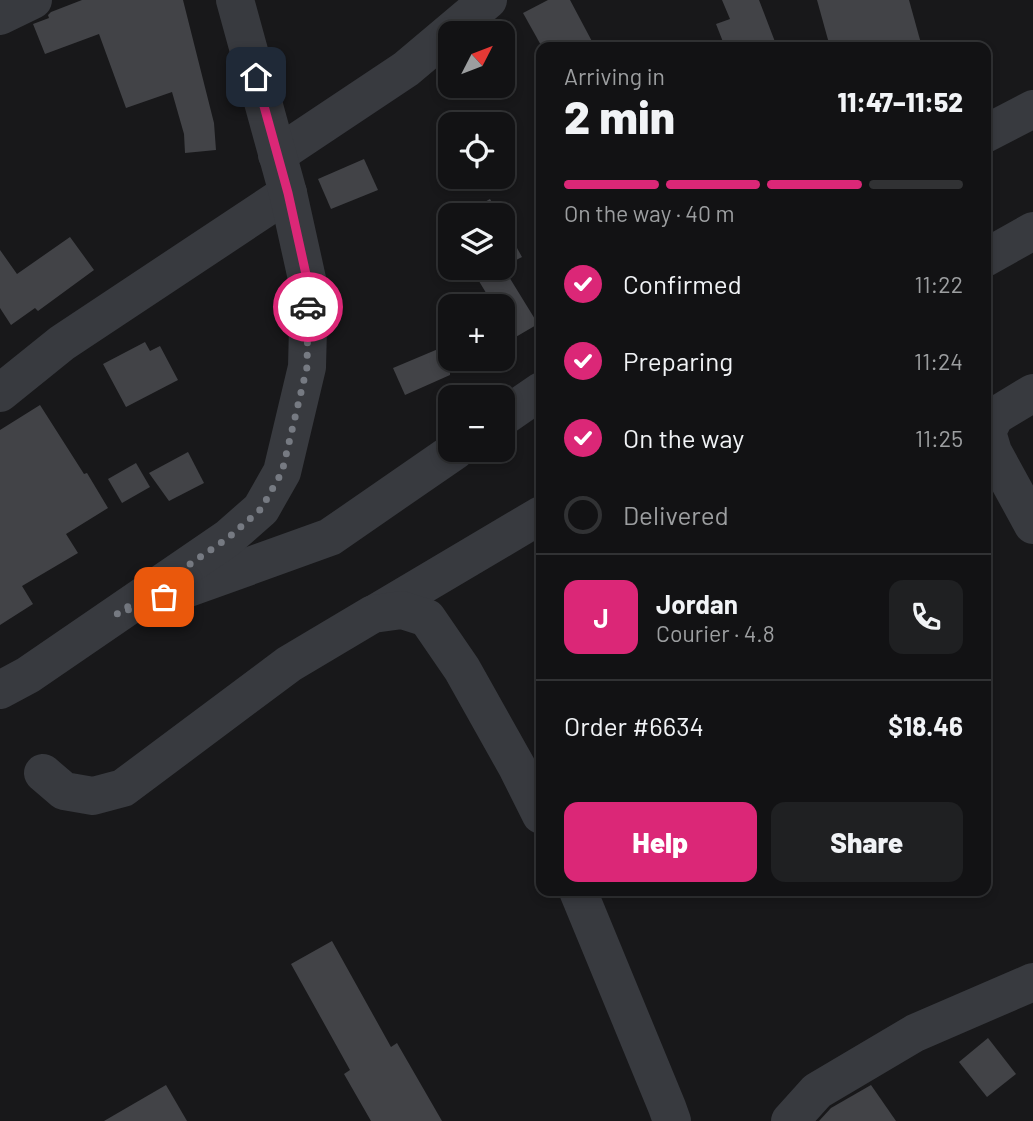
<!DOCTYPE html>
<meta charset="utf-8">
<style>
body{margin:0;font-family:Barlow,sans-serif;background:#1f2022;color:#f1f3f6;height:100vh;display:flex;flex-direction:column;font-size:26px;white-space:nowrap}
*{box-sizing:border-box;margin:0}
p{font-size:23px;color:#9c9ea0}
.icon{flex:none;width:38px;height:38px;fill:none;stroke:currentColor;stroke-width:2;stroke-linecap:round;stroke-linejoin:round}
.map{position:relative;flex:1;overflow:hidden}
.drawer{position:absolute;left:536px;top:42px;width:455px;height:854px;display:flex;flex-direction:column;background:#121214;border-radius:14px;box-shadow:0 4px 10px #0003,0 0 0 2px #313234}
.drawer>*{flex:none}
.needle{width:46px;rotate:48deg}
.fabs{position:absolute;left:438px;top:21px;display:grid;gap:14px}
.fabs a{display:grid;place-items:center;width:77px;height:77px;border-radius:14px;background:#121214;box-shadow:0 4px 10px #0003,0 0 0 2px #313234;font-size:35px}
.pin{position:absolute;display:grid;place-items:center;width:60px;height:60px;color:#fff;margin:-30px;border-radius:14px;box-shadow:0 4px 10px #0006}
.courier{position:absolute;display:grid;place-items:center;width:70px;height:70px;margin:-35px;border:5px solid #db2777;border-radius:50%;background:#fff;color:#222;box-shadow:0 2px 9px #0007}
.overview em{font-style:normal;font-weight:800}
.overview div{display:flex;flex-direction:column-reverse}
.overview{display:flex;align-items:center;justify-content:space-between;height:119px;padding:0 28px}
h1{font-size:46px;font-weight:800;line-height:52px}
.bar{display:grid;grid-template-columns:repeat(4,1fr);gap:10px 7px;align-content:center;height:84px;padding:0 28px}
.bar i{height:9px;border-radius:5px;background:#313234}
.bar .active{background:#db2777}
.bar p{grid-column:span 4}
.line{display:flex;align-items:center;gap:18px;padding:0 28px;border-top:2px solid #313234}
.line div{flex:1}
.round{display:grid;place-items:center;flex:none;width:74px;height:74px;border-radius:14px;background:#1f2022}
ol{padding:0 28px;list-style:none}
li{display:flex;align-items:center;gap:21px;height:77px}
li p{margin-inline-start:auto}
li .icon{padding:7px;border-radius:50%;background:#db2777;color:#fff;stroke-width:4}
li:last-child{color:#9c9ea0}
li i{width:38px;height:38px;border:4px solid #313234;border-radius:50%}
.action{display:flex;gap:14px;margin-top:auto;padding:14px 28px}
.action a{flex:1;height:80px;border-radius:14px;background:#db2777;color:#fff;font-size:28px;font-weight:800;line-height:80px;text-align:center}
.action a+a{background:#1f2022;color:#f1f3f6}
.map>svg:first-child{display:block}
.building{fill:#424347}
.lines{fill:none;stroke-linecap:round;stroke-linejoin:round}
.minor{stroke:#383a3f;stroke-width:38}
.done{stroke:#767a82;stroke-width:7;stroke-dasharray:0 12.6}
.route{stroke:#db2777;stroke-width:9}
</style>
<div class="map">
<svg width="1033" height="1121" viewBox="0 0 1033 1121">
<rect width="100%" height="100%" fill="#18181a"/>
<g class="building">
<path d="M82,0H183L214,123L216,150L185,153L184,134L172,92L126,108L99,34L45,54L33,24L49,18L48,15L51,12Z"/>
<path d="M548,0H570L595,47H542L523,13Z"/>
<path d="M722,0H759L777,47H725L716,24L730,19Z"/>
<path d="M817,0H909L922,47H830Z"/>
<path d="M364,159L378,190L331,209L318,179Z"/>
<path d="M490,199L499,215H462Z"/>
<path d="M502,221L522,257L503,267L538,324L514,338L502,319V306H494L471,268H502Z"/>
<path d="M70,237L94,270L38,311L35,308L11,325L0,308V250L17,274Z"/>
<path d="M145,342L150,351L160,346L178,380L126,407L103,364Z"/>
<path d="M450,344V375L405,395L393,368Z"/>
<path d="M40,405L84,474L87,473L108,508L66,534L78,553L22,586L33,604L0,625V430Z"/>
<path d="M188,452L204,483L169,501L149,473Z"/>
<path d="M136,463L150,487L122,503L108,479Z"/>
<path d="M332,941L391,1047L397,1043L442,1121H371L344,1074L350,1070L291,964Z"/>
<path d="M988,1038L1016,1074L987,1097L959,1062Z"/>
<path d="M166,1085L187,1121H104Z"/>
<path d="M871,1085L896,1121H819L831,1108Z"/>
</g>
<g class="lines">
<g class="minor">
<path d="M0,16L33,0"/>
<path d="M985,134L1033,109"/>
<path d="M277,155L406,69L488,0"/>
<path d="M985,258L1033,231"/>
<path d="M0,393L62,343L288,193"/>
<path d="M1033,393L995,416L987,432L993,452L1033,525"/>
<path d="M502,418L541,391"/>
<path d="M172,594L330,537L456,450"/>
<path d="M374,614L541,515"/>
<path d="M0,690L28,675L228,538L261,509L282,472L307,367L309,288L288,193L235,0"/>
<path d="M43,773L64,791L93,796L123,788L289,664L373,614L402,610L427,618L462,669L517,767L541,815"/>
<path d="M578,891L667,1107L672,1121"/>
<path d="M790,1121L817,1091L915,1033L1033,982"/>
</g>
</g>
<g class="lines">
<path class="done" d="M164,597L117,614L228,538L261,509L282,472L307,367L308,307"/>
<path class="route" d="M256,77L288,193L309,288L308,307"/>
</g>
</svg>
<div class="fabs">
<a><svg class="needle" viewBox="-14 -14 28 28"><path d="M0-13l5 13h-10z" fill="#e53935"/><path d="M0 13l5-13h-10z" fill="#9c9ea0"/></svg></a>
<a><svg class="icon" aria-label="locate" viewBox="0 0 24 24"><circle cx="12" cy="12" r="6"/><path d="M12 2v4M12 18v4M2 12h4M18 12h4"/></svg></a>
<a><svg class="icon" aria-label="layers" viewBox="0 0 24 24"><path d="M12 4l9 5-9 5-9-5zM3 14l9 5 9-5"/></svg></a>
<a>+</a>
<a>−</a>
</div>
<div class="pin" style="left:164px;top:597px;background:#ea580c"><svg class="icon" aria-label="bag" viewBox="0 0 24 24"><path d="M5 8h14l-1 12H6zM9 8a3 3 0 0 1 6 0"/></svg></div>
<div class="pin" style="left:256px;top:77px;background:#1f2937"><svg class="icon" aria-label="home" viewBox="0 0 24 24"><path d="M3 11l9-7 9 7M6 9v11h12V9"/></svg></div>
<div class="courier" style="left:308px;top:307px"><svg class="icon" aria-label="car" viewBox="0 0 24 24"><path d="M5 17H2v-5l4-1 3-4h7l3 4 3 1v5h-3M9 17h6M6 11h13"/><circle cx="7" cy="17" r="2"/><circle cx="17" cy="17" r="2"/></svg></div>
<section class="drawer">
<div class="overview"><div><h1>2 min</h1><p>Arriving in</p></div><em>11:47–11:52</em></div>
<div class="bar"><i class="active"></i><i class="active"></i><i class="active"></i><i></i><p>On the way · 40 m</p></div>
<ol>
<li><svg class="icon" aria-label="check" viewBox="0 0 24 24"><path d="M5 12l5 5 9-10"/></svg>Confirmed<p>11:22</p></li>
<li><svg class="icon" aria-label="check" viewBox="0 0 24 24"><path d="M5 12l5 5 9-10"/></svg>Preparing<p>11:24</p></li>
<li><svg class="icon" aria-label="check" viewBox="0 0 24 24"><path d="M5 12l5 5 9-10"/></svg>On the way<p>11:25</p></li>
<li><i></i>Delivered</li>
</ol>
<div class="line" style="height:126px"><b class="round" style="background:#db2777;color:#fff">J</b><div><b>Jordan</b><p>Courier · 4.8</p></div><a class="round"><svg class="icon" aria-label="phone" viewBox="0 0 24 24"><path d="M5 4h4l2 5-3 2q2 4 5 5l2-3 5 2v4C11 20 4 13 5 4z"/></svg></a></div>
<div class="line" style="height:91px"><div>Order #6634</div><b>$18.46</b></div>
<div class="action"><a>Help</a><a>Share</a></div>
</section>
</div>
